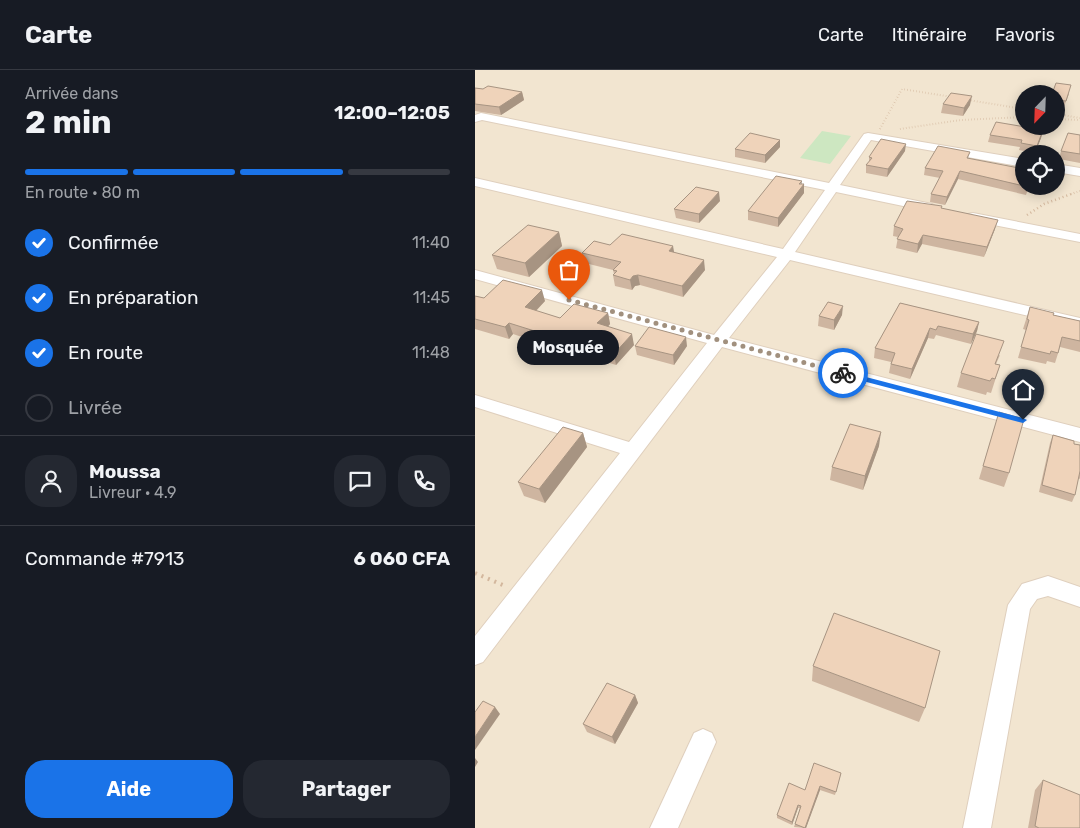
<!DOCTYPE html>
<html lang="fr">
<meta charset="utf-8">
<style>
body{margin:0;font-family:Rubik,sans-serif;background:#242831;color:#f1f3f6;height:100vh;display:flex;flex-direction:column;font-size:19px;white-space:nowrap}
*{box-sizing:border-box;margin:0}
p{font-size:16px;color:#9ea1a6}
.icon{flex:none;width:28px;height:28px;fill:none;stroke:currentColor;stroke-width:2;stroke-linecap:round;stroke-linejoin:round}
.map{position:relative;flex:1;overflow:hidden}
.details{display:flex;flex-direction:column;background:#171b24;width:475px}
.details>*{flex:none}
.needle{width:32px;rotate:203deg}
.fabs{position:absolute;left:540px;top:15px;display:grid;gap:10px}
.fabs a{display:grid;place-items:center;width:50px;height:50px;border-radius:50%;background:#171b24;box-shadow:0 2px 12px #0003;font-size:25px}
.pin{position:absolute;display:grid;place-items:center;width:42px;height:42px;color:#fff;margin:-51px -21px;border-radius:50% 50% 50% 0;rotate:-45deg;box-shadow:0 0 5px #0007}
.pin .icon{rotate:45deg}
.courier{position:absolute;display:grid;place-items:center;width:50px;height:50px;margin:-25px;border:4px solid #1a73e8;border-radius:50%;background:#fff;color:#222;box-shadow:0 1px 6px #0007}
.bubble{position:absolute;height:35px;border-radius:18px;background:#171b24;box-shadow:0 2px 12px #0003;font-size:16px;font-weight:700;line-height:35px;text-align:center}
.headline em{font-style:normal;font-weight:700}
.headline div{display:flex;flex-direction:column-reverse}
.headline{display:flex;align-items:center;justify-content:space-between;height:85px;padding:0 25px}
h1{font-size:32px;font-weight:700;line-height:38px}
.bar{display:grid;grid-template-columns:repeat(4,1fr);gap:8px 5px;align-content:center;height:60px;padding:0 25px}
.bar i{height:6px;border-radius:4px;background:#363941}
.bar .on{background:#1a73e8}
.bar p{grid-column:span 4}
.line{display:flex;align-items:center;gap:12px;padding:0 25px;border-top:1px solid #363941}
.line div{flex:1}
.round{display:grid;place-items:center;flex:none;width:52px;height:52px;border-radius:20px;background:#242831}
ol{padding:0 25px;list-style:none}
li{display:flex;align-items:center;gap:15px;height:55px}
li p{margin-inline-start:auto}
li .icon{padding:5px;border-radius:50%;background:#1a73e8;color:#fff;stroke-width:4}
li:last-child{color:#9ea1a6}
li i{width:28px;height:28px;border:2px solid #363941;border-radius:50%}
.action{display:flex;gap:10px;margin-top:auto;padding:10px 25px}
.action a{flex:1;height:58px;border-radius:20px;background:#1a73e8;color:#fff;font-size:20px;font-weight:700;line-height:58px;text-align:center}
.action a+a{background:#242831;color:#f1f3f6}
header{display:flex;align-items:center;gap:30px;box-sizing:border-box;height:70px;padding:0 25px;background:#171b24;border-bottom:1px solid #363941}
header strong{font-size:24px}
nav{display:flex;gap:28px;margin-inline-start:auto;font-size:18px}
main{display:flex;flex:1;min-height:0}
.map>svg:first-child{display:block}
.residential{fill:#f2e5d0;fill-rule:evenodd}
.green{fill:#cde7c1}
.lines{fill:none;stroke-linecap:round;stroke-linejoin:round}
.minor-casing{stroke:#dfcfbd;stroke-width:2}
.path-far2{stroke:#d3b79d;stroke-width:2;stroke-dasharray:0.5 2.5;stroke-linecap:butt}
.path-far1{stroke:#d3b79d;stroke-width:2.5;stroke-dasharray:1 3;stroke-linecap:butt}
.path{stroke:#d3b79d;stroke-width:4;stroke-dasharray:2 5;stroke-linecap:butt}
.minor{fill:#fff;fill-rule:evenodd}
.wall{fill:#ceb5a0}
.shaded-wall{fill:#a79482}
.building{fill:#efd3ba;stroke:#a79482}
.route{fill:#1a73e8}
.done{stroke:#a1907e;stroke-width:5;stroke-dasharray:0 9}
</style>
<header>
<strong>Carte</strong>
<nav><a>Carte</a><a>Itinéraire</a><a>Favoris</a></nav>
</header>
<main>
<section class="details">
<div class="headline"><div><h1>2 min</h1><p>Arrivée dans</p></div><em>12:00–12:05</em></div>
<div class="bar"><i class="on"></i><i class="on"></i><i class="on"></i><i></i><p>En route · 80 m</p></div>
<ol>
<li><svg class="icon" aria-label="check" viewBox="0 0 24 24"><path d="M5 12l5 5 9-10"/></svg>Confirmée<p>11:40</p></li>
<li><svg class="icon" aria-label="check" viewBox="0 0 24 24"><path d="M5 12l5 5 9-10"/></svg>En préparation<p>11:45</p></li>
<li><svg class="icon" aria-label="check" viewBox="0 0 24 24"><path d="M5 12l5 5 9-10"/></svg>En route<p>11:48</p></li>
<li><i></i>Livrée</li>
</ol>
<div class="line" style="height:90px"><a class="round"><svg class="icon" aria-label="person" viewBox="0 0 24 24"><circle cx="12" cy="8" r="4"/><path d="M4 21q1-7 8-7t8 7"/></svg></a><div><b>Moussa</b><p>Livreur · 4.9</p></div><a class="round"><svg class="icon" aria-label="chat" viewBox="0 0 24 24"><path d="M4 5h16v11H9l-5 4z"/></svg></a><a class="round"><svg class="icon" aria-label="phone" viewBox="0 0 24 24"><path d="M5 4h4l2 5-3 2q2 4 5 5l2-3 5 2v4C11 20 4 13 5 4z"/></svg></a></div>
<div class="line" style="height:65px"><div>Commande #7913</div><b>6 060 CFA</b></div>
<div class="action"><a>Aide</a><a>Partager</a></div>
</section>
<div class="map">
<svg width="605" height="758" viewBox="0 0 605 758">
<rect width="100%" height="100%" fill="#fbf3e1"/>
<path class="residential" d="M0,0H605V758H0ZM549,24H581V56H549ZM549,84H581V116H549Z"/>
<path class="green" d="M347,61L376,66L355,94L325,88Z"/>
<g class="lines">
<defs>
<g id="minor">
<path d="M6,43L354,113L389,64L393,63L549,89V97L396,70L365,115L457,134L464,138L457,142L361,122L320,182L605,248V258L315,190L254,268L605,358V372L247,277L8,592L0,595V566L145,383L0,337V325L154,372L232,273L0,209V200L239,265L302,187L0,116V108L308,179L350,120L7,50L0,52V45Z"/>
<path d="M581,94L605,98V106L581,102Z"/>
<path d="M498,143L605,164V172L493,150L491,147L493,144Z"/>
<path d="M573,506L605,517V537L573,526L562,529L555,539L516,758H488L533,535L547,514Z"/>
<path d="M228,659L237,663L241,672L203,758H175L219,663Z"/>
</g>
</defs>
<use href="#minor" class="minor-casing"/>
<g class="path-far2">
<path d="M493,30L549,39"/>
<path d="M581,44L605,48"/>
<path d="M581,49L605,50"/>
<path d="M405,59L427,19L477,27"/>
<path d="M425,59L486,50L549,47"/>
<path d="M596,124L605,121"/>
</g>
<path class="path-far1" d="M552,145L569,134L599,123"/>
<path class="path" d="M0,503L30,516"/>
<use href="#minor" class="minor"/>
</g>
<g class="wall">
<path d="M0,18L8,19L47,22L49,30L26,45L0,41Z"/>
<path d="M581,24H594L588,39L581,38Z"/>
<path d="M468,34L495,35L488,46L466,43Z"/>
<path d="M568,60L566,68L560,83L544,80L545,77L513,72L515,65Z"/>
<path d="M605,65V93L584,89L586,81Z"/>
<path d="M305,77L290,93L260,87V79Z"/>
<path d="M430,81L412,107L391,103V95L394,92V87Z"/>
<path d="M495,82L493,88L549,116H554L551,125L483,109L470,135L455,132L456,124L465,108L449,105L450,98Z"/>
<path d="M327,114H329V123L303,157L273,150V141Z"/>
<path d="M245,131L224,153L201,148L199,139Z"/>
<path d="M466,138L520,159L509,187L447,174L442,183L421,178L423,167L418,166L419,156Z"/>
<path d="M84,162L87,176L54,207L22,199L17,185Z"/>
<path d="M135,175L199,182L230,200L208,227L165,215L160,216L157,220L140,216L138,205L139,204L138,200L110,193L107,183Z"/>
<path d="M0,226L9,228L70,231L61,241L85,248L133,243L135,254L133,257L159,275L141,295L106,284L104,286L38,264L34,269L0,259Z"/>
<path d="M425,233L504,252L502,261L496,274L461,265L459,269L453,268L435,309L414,303L416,292L399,288L400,278Z"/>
<path d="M555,237L578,245L605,251V282L585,277L580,293L572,291L571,294L543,288L551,260L548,259Z"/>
<path d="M367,245L359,260L343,256L344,246Z"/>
<path d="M160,276H212L199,295L162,285Z"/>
<path d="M525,285L521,294L525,295L516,323L512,322L511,325L482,317L486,303Z"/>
<path d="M520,356L534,403L529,417L504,409Z"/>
<path d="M108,363L112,377L70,433L49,426L43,412Z"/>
<path d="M578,365L599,374L605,375V409L603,408L600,425L597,432L564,422L575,373Z"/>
<path d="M404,376L388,420L355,410L357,397Z"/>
<path d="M338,596L450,638L444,652L337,611Z"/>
<path d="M160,625L163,633L140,674L112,662L108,654Z"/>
<path d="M366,703L360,725L345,720L331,758L319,757L325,738H323L317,755L302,748V745L330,720Z"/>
<path d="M568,710L605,758H553L560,720Z"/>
</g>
<g class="shaded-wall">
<path d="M47,22L49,30L26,45L24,37Z"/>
<path d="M497,26L495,35L488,46L489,38Z"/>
<path d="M568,60L566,68L560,83L562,76Z"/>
<path d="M305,70V77L290,93V85Z"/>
<path d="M431,74L430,81L412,107L413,99Z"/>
<path d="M485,101L483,109L470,135L472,127Z"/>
<path d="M327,111L326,118L329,114V123L303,157V148Z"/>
<path d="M244,122L245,131L224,153V144Z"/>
<path d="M523,150L520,159L509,187L512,177Z"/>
<path d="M84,162L87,176L54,207L50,193Z"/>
<path d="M448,165L447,174L442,183L443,174Z"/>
<path d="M198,176L200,187L194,181Z"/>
<path d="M229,190L230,200L208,227L207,216Z"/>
<path d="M163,205L165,215L160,216L157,220L155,210L158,206Z"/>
<path d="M67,220L70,231L54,248L50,237Z"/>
<path d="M368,236L367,245L359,260V250Z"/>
<path d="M133,243L135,254L125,265L122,253Z"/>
<path d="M504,252L502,261L496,274L498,264Z"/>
<path d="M34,253L38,264L34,269L30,257Z"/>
<path d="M455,258L453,268L435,309L437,299Z"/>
<path d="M157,264L159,275L141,295L139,284Z"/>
<path d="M211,267L212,276L199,295L198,285Z"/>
<path d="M103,273L106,284L104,286L101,274Z"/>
<path d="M406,362L404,376L388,420L390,406Z"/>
<path d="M108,363L112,377L70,433L64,419Z"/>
<path d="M160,625L163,633L140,674L137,667Z"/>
<path d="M20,637L25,644L0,680V667Z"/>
<path d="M0,688L3,692L0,697Z"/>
<path d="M345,716V720L331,758H330Z"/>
<path d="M323,735V738L317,755V752Z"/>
</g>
<g class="building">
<path d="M581,13L596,15L591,31L581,30V24H577Z"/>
<path d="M13,16L47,22L24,37L0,34V18L8,19Z"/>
<path d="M476,23L497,26L489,38L468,34Z"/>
<path d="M521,52L568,60L562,76L546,73L547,70L515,65Z"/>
<path d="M275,63L305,70L290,85L260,79Z"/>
<path d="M593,63L605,65V84L586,81Z"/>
<path d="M406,69L431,74L413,99L391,95L397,88L394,87Z"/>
<path d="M463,76L495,82L492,88L544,98L546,92L549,93V116L485,101L472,127L456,124L468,101L450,98Z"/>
<path d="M301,106L327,111L324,114H329L303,148L273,141Z"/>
<path d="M221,117L244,122L224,144L199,139Z"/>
<path d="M432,131L467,136L466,138L523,150L512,177L448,165L443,174L422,169L428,159L419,156Z"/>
<path d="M53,155L84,162L50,193L17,185Z"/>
<path d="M147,164L198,176L194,181L229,190L207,216L163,205L158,206L155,210L138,205L142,201L138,200L146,192L107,183L119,171L135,175Z"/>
<path d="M28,210L67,220L50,237L85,248L99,234L133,243L122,253L157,264L139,284L103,273L101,274L34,253L30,257L0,249V226L9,228Z"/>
<path d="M353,232L368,236L359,250L344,246Z"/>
<path d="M425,233L504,252L498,264L463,256L461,260L455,258L437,299L416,294L420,283L400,278Z"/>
<path d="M555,237L579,243L578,245L605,251V271L587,267L583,283L576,281L575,284L546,277L554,250L552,249Z"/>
<path d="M174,257L211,267L198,285L160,276Z"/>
<path d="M501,264L529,271L520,294L525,295L520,309L517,308L515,311L486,303Z"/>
<path d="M524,342L549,349L534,403L508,396Z"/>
<path d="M375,354L406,362L390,406L357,397Z"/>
<path d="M88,357L108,363L64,419L43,412Z"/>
<path d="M578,365L599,371V374L605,375V401L600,425L567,415Z"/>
<path d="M359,543L465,581L450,638L338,596Z"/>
<path d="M132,613L160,625L137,667L108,654Z"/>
<path d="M8,631L20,637L0,667V642Z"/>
<path d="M339,693L366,703L361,722L345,716L330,758L320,754L326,736L323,735L317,752L302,745L314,713L330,720Z"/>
<path d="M568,710L605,725V758H564L560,756Z"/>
</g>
<path class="route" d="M368,301L548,348L552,350L548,353L365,305L364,303Z"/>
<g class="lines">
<path class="done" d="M94,230L368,303"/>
</g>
</svg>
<div class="fabs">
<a><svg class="needle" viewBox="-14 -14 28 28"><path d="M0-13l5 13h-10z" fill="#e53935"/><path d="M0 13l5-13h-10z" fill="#9ea1a6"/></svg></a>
<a><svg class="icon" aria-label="locate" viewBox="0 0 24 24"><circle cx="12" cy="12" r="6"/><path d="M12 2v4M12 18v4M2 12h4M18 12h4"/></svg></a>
</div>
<div class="pin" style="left:94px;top:230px;background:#ea580c"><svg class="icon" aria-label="bag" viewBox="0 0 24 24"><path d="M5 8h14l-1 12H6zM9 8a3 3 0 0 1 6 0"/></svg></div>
<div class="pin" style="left:548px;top:350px;background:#1f2937"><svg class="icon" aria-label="home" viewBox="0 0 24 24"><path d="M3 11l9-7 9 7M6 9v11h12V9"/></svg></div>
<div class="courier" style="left:368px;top:303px"><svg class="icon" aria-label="bike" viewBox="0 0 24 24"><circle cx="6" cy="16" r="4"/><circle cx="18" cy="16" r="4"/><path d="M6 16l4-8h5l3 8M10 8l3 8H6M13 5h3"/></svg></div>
<div class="bubble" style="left:42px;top:260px;width:102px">Mosquée</div>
</div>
</main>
